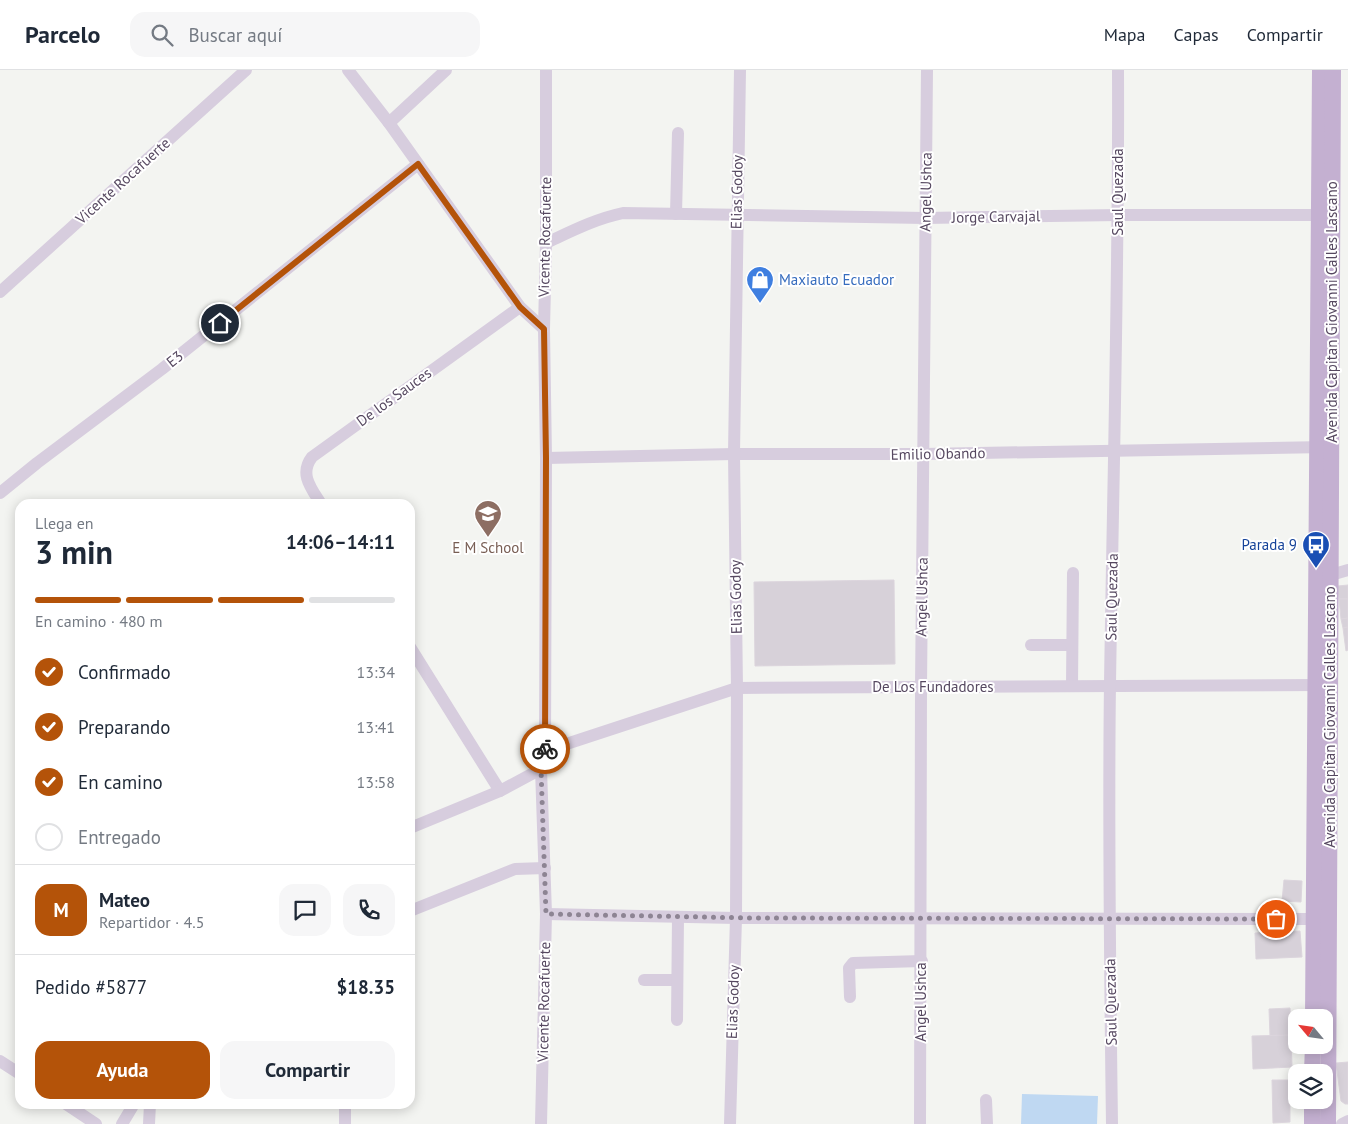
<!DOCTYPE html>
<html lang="es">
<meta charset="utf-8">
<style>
body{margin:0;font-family:"PT Sans",sans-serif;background:#f6f6f7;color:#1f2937;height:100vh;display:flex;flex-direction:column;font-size:19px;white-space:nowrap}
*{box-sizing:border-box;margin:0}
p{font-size:16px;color:#747a83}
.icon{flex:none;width:28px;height:28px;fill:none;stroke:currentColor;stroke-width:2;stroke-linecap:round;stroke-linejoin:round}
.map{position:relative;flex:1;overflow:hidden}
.sheet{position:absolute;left:15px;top:429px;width:400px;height:610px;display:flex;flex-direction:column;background:#fff;border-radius:15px;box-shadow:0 2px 12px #0003}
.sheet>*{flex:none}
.needle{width:32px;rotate:299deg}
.tools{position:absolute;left:1288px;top:939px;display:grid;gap:10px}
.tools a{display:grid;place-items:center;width:45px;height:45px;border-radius:10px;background:#fff;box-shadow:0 2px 12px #0003;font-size:25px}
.pin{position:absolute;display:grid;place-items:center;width:42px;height:42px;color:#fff;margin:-21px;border:2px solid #fff;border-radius:50%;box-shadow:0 1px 5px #0007}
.courier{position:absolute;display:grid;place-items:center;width:50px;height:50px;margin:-25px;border:4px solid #b45309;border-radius:50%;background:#fff;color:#222;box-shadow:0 1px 6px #0007}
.head em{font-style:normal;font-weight:700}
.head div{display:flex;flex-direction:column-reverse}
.head{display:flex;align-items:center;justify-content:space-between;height:85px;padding:0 20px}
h1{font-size:32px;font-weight:700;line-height:38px}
.bar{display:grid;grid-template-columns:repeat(4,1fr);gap:8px 5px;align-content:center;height:60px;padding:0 20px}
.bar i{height:6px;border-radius:4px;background:#e0e1e3}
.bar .current{background:#b45309}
.bar p{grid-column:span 4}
.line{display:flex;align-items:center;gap:12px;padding:0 20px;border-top:1px solid #e0e1e3}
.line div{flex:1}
.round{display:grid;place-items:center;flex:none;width:52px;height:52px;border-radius:15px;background:#f6f6f7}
ol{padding:0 20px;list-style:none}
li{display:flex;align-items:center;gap:15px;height:55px}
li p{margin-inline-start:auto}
li .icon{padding:5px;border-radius:50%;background:#b45309;color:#fff;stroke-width:4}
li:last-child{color:#747a83}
li i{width:28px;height:28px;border:2px solid #e0e1e3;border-radius:50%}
.action{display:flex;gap:10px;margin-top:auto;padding:10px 20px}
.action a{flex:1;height:58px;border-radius:15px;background:#b45309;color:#fff;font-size:20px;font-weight:700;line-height:58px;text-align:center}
.action a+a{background:#f6f6f7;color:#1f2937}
header{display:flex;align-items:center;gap:30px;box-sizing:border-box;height:70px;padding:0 25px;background:#fff;border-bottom:1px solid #e0e1e3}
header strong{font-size:24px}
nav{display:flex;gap:28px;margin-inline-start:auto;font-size:18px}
.search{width:350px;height:45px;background:#f6f6f7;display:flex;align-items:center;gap:12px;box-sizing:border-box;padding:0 18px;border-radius:15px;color:#747a83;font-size:19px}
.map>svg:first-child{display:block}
.green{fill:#bfd8f2}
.building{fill:#d7d1d9;stroke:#dcd5dd}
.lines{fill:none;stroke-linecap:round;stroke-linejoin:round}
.minor{stroke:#d7cdde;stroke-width:12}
.major{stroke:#c4b0d1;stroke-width:16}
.done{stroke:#8d8493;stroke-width:5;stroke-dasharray:0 9}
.route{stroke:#b45309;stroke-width:6}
.labels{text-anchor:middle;stroke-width:4;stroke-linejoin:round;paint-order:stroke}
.street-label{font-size:15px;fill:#564860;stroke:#fff}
.shop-label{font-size:15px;fill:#366cbe;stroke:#fff;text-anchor:start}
.transit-label{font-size:15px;fill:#164399;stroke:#fff;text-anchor:end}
.education-label{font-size:15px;fill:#785e54;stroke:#fff}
</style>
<header>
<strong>Parcelo</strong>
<div class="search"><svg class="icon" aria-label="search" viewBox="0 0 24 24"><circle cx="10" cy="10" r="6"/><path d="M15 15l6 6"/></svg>Buscar aquí</div>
<nav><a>Mapa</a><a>Capas</a><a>Compartir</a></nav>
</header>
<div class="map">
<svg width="1348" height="1054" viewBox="0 0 1348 1054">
<rect width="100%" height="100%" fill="#f3f4f1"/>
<path class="green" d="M1022,1024L1098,1026L1097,1054H1021Z"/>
<g class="building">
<path d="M894,510L895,594L755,596L754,512Z"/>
<path d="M1348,515V529H1339L1338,516Z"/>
<path d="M1339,529H1348V548L1341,549Z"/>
<path d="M1348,548V557L1343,558L1341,549Z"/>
<path d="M1348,557V580L1346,581L1343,558Z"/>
<path d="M1284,810L1302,811L1301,832L1282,831Z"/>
<path d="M1300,861L1302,887L1256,889L1255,863Z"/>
<path d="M1290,938L1291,965L1270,966L1269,939Z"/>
<path d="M1291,965L1292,997L1253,999L1252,966Z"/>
<path d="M1348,992V1034H1345L1341,1031L1336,993Z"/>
<path d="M1272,1010H1290V1052L1273,1053Z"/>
</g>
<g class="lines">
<g class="minor">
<path d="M348,0L389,53L520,237L544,259"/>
<path d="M389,53L446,0"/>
<path d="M676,144L678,63"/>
<path d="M546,173C572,161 595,149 623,143L925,148L1119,145H1327"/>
<path d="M0,222L246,0"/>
<path d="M546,388L734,384H924L1326,377"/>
<path d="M0,423L37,393L162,299L418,94"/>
<path d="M321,434C311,418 299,404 312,387L520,237"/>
<path d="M1324,507L1348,500"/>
<path d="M1031,575H1072"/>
<path d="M410,577L500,721"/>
<path d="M1072,616L1073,503"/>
<path d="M545,681L737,618L1323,615"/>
<path d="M410,758L500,721L541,699"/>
<path d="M410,841L515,799L545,798"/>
<path d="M546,844L736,848L1321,849"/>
<path d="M644,910H677"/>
<path d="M850,927L849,898L853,893L922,891"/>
<path d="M677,950L678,847"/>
<path d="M0,991L20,1004"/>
<path d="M986,1030L987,1054"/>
<path d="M66,1034L96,1054"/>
<path d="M122,1054L134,1034"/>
<path d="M149,1054L150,1034"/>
<path d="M345,1054V1034"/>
<path d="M541,1054L546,844L541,699L545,681L546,388L544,259L546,173V0"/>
<path d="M730,1054L736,848L737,618L734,384L740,0"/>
<path d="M920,1054L921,617L927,0"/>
<path d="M1112,1054C1110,907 1108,761 1110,614C1113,410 1119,205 1118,0"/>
<path d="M1342,1054L1348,1051"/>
</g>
<g class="major">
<path d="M1313,948L1320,0"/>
<path d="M1312,1002L1313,975"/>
<path d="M1312,1054V1030"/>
<path d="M1328,1054L1333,0"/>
</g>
</g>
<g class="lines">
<path class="done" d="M545,679L541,699L546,844L754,848L1276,849"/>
<path class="route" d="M220,253L418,94L520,237L544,259L546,388L545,679"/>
</g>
<defs>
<symbol id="shop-pin" viewBox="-11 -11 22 30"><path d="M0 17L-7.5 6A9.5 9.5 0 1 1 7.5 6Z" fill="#3f7fe0" stroke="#fff"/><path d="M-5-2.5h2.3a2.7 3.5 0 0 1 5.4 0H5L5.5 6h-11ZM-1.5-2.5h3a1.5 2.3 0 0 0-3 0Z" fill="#fff"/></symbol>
<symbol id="school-pin" viewBox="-11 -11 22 30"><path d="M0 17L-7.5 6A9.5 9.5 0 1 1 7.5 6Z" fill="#8d6e63" stroke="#fff"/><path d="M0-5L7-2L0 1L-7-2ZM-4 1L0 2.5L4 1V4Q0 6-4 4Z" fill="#fff"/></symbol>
<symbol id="bus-pin" viewBox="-11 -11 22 30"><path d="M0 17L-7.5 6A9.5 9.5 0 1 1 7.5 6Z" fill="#1a4fb4" stroke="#fff"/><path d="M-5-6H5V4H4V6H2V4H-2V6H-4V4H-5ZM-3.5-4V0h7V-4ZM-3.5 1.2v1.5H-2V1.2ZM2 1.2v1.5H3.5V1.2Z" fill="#fff"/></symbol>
</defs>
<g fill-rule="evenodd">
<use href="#shop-pin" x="744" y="194" width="32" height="43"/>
<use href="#school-pin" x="472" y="428" width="32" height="43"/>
<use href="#bus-pin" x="1300" y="459" width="32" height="43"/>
</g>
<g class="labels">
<g class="street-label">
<text transform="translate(123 111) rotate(-42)" y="5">Vicente Rocafuerte</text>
<text transform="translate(737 122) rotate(-89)" y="5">Elias Godoy</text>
<text transform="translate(926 122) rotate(-89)" y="5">Angel Ushca</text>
<text transform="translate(1118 122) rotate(-90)" y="5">Saul Quezada</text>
<text transform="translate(996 147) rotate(-1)" y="5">Jorge Carvajal</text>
<text transform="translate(545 167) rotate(-89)" y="5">Vicente Rocafuerte</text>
<text transform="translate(1332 242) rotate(-90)" y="5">Avenida Capitan Giovanni Calles Lascano</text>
<text transform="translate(175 289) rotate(-39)" y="5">E3</text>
<text transform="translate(394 327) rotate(-36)" y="5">De los Sauces</text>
<text transform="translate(938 384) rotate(-1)" y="5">Emilio Obando</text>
<text transform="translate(736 527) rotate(-91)" y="5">Elias Godoy</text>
<text transform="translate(922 527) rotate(-89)" y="5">Angel Ushca</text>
<text transform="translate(1112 527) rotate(-89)" y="5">Saul Quezada</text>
<text x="933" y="622">De Los Fundadores</text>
<text transform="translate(1330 647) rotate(-90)" y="5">Avenida Capitan Giovanni Calles Lascano</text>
<text transform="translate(544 932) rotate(-89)" y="5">Vicente Rocafuerte</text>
<text transform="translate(733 932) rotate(-88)" y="5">Elias Godoy</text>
<text transform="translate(921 932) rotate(-90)" y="5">Angel Ushca</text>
<text transform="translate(1111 932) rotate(-91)" y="5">Saul Quezada</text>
</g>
<g class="shop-label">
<text x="779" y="215">Maxiauto Ecuador</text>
</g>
<g class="transit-label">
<text x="1297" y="480">Parada 9</text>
</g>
<g class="education-label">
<text x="488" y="483">E M School</text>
</g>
</g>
</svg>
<div class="tools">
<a><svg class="needle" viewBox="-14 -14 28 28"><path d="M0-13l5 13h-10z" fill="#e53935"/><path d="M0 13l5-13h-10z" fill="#747a83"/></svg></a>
<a><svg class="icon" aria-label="layers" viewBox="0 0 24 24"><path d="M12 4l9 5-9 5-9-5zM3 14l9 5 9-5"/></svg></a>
</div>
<div class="pin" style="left:1276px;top:849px;background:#ea580c"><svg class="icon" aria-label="bag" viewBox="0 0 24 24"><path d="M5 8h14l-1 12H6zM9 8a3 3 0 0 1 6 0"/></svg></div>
<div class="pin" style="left:220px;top:253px;background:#1f2937"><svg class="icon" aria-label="home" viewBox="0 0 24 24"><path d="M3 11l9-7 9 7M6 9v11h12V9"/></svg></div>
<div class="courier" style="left:545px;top:679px"><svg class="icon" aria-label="bike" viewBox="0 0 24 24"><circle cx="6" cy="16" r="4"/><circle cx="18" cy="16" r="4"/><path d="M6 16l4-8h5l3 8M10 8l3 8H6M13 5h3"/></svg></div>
<section class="sheet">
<div class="head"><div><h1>3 min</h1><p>Llega en</p></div><em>14:06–14:11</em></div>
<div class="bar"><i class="current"></i><i class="current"></i><i class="current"></i><i></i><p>En camino · 480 m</p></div>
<ol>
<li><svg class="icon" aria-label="check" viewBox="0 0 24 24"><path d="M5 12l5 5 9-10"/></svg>Confirmado<p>13:34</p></li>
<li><svg class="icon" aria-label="check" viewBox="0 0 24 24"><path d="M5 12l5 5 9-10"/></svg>Preparando<p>13:41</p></li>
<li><svg class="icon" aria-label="check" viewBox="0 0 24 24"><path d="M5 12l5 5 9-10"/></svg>En camino<p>13:58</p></li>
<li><i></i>Entregado</li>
</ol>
<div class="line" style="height:90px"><b class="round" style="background:#b45309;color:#fff">M</b><div><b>Mateo</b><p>Repartidor · 4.5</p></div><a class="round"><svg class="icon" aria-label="chat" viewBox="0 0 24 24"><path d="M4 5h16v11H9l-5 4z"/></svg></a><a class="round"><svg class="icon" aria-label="phone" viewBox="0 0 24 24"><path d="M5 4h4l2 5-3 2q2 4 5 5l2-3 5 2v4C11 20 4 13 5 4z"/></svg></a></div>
<div class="line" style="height:65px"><div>Pedido #5877</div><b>$18.35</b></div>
<div class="action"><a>Ayuda</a><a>Compartir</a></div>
</section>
</div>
